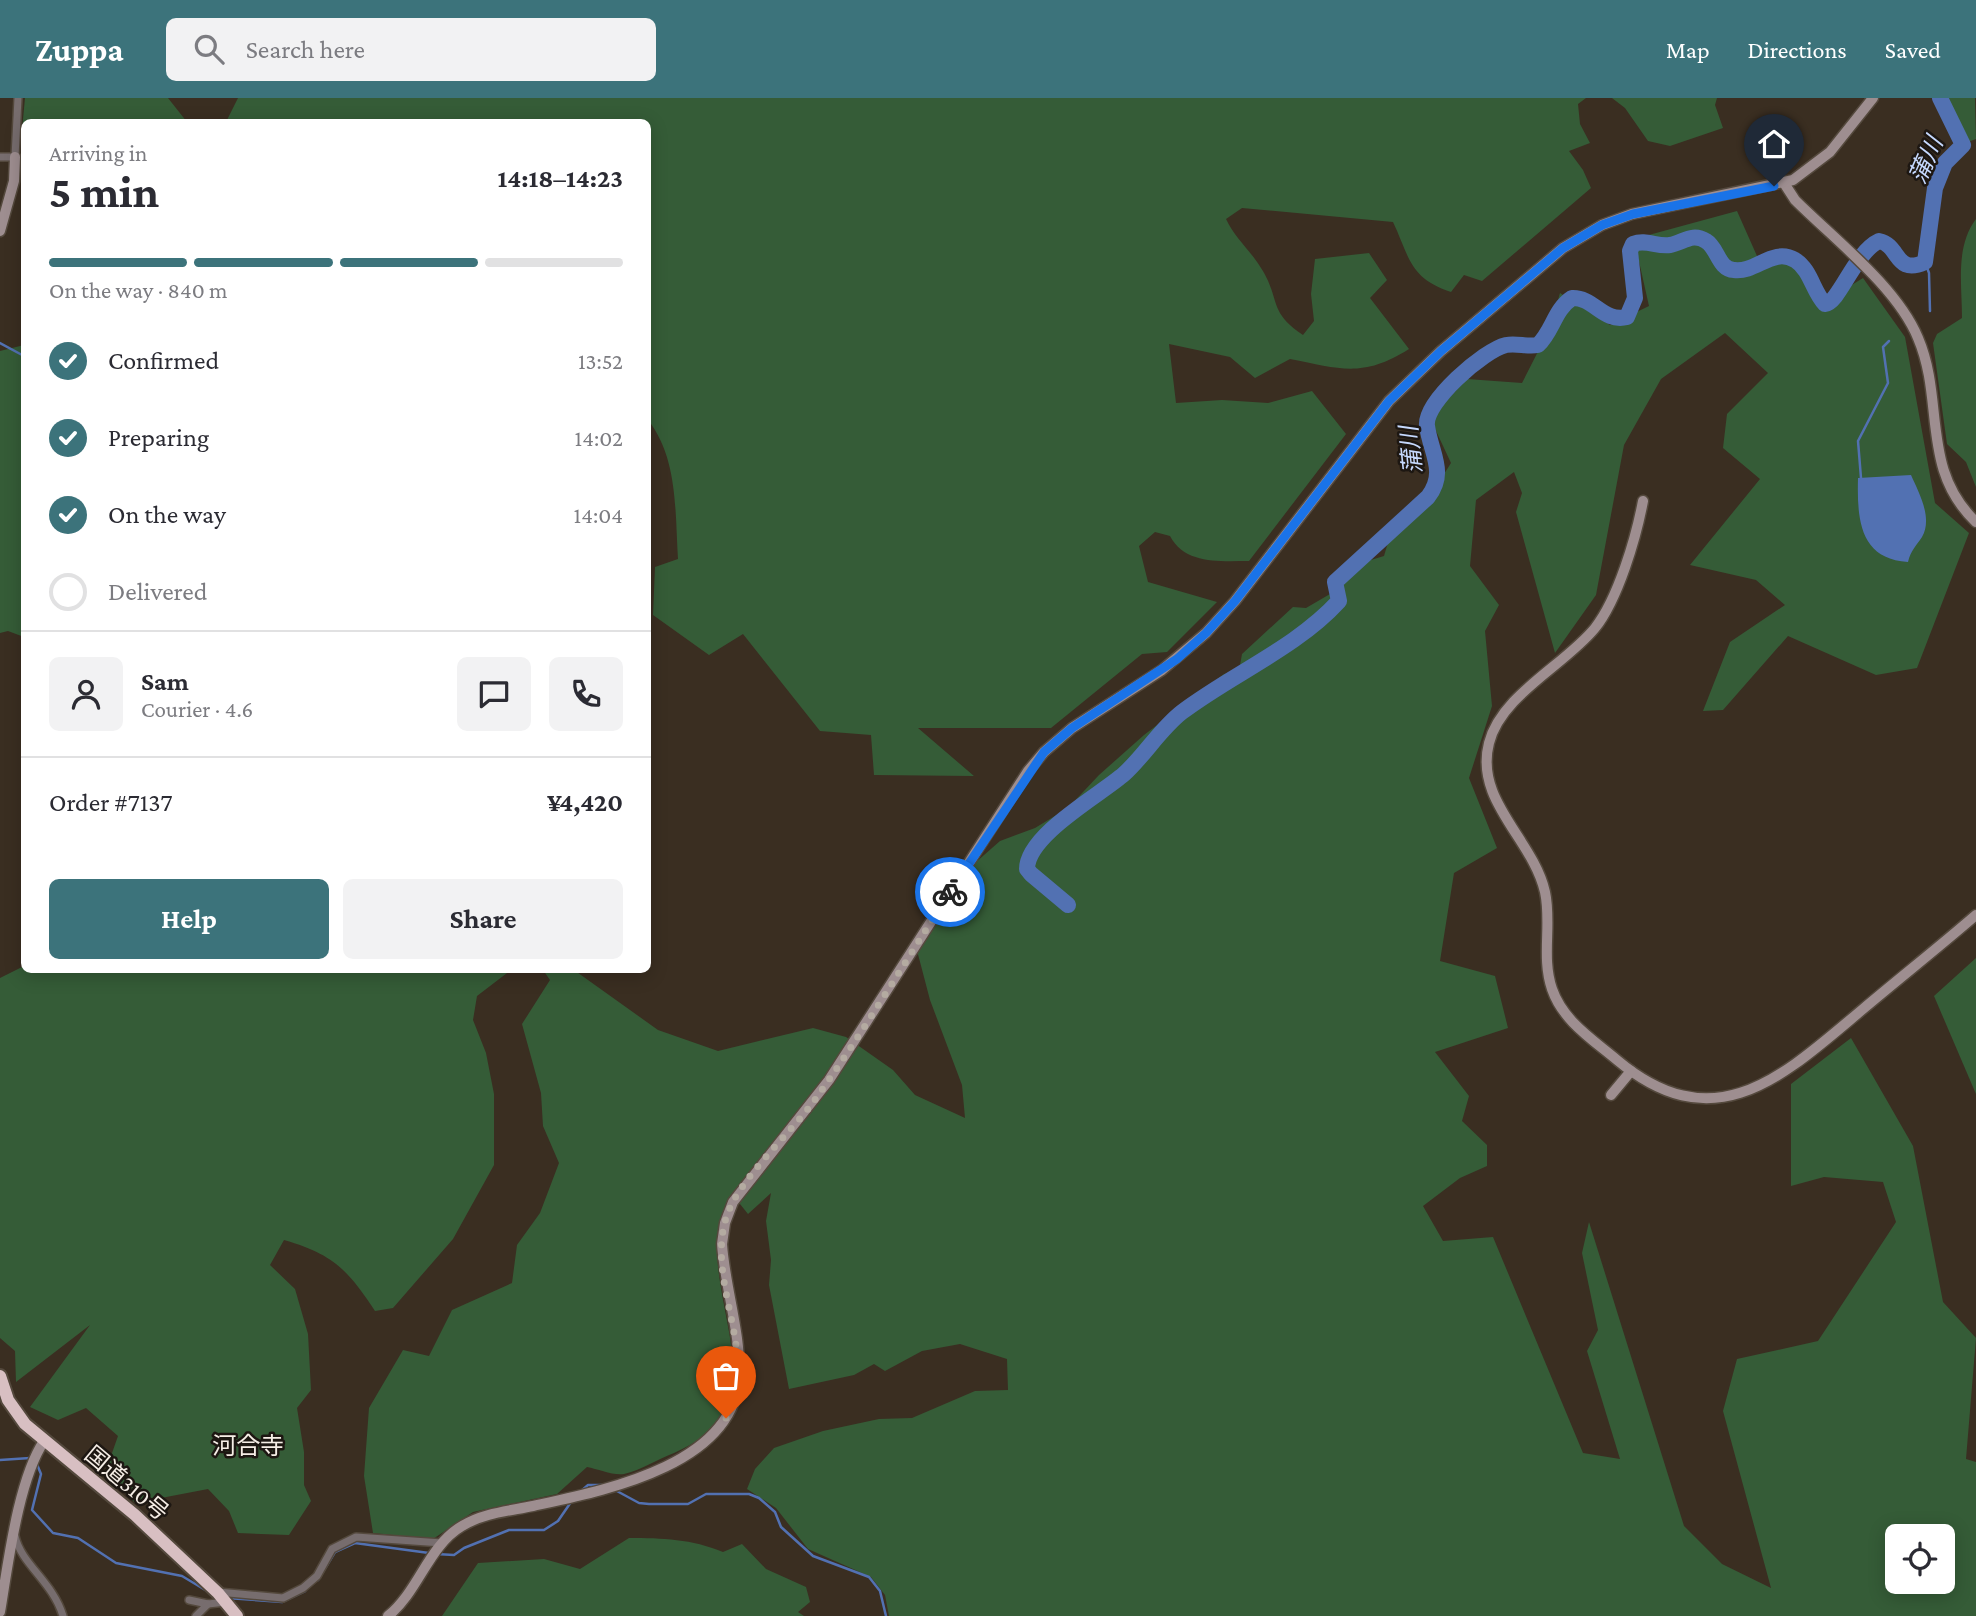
<!DOCTYPE html>
<meta charset="utf-8">
<style>
body{margin:0;font-family:"Crimson Pro","Noto Sans JP",serif;background:#f2f2f3;color:#2b2b33;height:100vh;display:flex;flex-direction:column;font-size:26px;white-space:nowrap}
*{box-sizing:border-box;margin:0}
p{font-size:23px;color:#7c7c81}
.icon{flex:none;width:38px;height:38px;fill:none;stroke:currentColor;stroke-width:2;stroke-linecap:round;stroke-linejoin:round}
.map{position:relative;flex:1;overflow:hidden}
.side{position:absolute;left:21px;top:21px;width:630px;height:854px;display:flex;flex-direction:column;background:#fff;border-radius:10px;box-shadow:0 4px 18px #0003}
.side>*{flex:none}
.tools{position:absolute;left:1885px;top:1426px;display:grid;gap:14px}
.tools a{display:grid;place-items:center;width:70px;height:70px;border-radius:10px;background:#fff;box-shadow:0 4px 18px #0003;font-size:35px}
.pin{position:absolute;display:grid;place-items:center;width:60px;height:60px;color:#fff;margin:-72px -30px;border-radius:50% 50% 50% 0;rotate:-45deg;box-shadow:0 0 7px #0007}
.pin .icon{rotate:45deg}
.courier{position:absolute;display:grid;place-items:center;width:70px;height:70px;margin:-35px;border:5px solid #1a73e8;border-radius:50%;background:#fff;color:#222;box-shadow:0 2px 9px #0007}
.overview em{font-style:normal;font-weight:700}
.overview div{display:flex;flex-direction:column-reverse}
.overview{display:flex;align-items:center;justify-content:space-between;height:119px;padding:0 28px}
h1{font-size:46px;font-weight:700;line-height:52px}
.bar{display:grid;grid-template-columns:repeat(4,1fr);gap:10px 7px;align-content:center;height:84px;padding:0 28px}
.bar i{height:9px;border-radius:5px;background:#e1e1e2}
.bar .on{background:#3c737b}
.bar p{grid-column:span 4}
.line{display:flex;align-items:center;gap:18px;padding:0 28px;border-top:2px solid #e1e1e2}
.line div{flex:1}
.round{display:grid;place-items:center;flex:none;width:74px;height:74px;border-radius:10px;background:#f2f2f3}
ol{padding:0 28px;list-style:none}
li{display:flex;align-items:center;gap:21px;height:77px}
li p{margin-inline-start:auto}
li .icon{padding:7px;border-radius:50%;background:#3c737b;color:#fff;stroke-width:4}
li:last-child{color:#7c7c81}
li i{width:38px;height:38px;border:4px solid #e1e1e2;border-radius:50%}
.action{display:flex;gap:14px;margin-top:auto;padding:14px 28px}
.action a{flex:1;height:80px;border-radius:10px;background:#3c737b;color:#fff;font-size:28px;font-weight:700;line-height:80px;text-align:center}
.action a+a{background:#f2f2f3;color:#2b2b33}
header{display:flex;align-items:center;gap:42px;box-sizing:border-box;height:98px;padding:0 35px;background:#3c737b;color:#fff}
header strong{font-size:33px}
nav{display:flex;gap:38px;margin-inline-start:auto;font-size:24px}
.search{width:490px;height:63px;background:#f2f2f3;display:flex;align-items:center;gap:18px;box-sizing:border-box;padding:0 24px;border-radius:10px;color:#7c7c81;font-size:26px}
.map>svg:first-child{display:block}
.green{fill:#355c37;fill-rule:evenodd}
.water{fill:#5271b2}
.lines{fill:none;stroke-linecap:round;stroke-linejoin:round}
.stream{stroke:#5271b2;stroke-width:2.5}
.river{stroke:#5271b2;stroke-width:16}
.street-casing{stroke:#54493d;stroke-width:10}
.secondary-casing{stroke:#54493d;stroke-width:13}
.highway-casing{stroke:#54493d;stroke-width:16}
.street{stroke:#776d6e;stroke-width:7}
.secondary{stroke:#9e8e90;stroke-width:10}
.highway{stroke:#d8bfc2;stroke-width:12}
.done{stroke:#b4aba1;stroke-width:7;stroke-dasharray:0 12.6}
.route{stroke:#1a73e8;stroke-width:9}
.labels{text-anchor:middle;stroke-width:5;stroke-linejoin:round;paint-order:stroke}
.street-label{font-size:23px;fill:#f6eee6;stroke:#1d1712}
.water-label{font-size:24px;font-style:italic;fill:#c6d9fe;stroke:#1d1712}
.neighbourhood-label{font-size:24px;fill:#f6eee6;stroke:#1d1712}
</style>
<header>
<strong>Zuppa</strong>
<div class="search"><svg class="icon" aria-label="search" viewBox="0 0 24 24"><circle cx="10" cy="10" r="6"/><path d="M15 15l6 6"/></svg>Search here</div>
<nav><a>Map</a><a>Directions</a><a>Saved</a></nav>
</header>
<div class="map">
<svg width="1976" height="1518" viewBox="0 0 1976 1518">
<rect width="100%" height="100%" fill="#3a2e21"/>
<g class="green">
<path d="M25,0H168L187,24H24V33L22,32Z"/>
<path d="M238,0H1586L1578,6L1580,26L1590,45L1569,53L1583,72L1591,90L1482,183L1464,177L1451,194C1409,180 1410,160 1393,124L1242,110L1226,121C1235,140 1250,152 1261,170C1281,201 1267,213 1303,237L1314,223L1311,196L1315,161L1369,155L1387,182L1370,200L1409,251C1363,280 1341,271 1290,261L1255,280L1230,259L1169,246L1176,305L1222,302L1268,305L1312,293L1346,336L1249,463C1221,463 1185,467 1170,438L1155,434L1139,448L1148,484L1217,504L1167,554L1142,556L1051,630H918L974,678L874,677L871,637L820,633L743,536L709,557L653,517L655,469L678,461C675,413 678,360 648,322V24H226Z"/>
<path d="M1612,0H1717L1715,7L1723,30L1670,48L1648,43L1625,10Z"/>
<path d="M1934,0H1975L1976,41L1957,48Z"/>
<path d="M1737,113L1757,158H1788L1829,201L1863,180L1905,239L1935,405L1969,435L1917,570L1876,577L1788,538L1723,612L1703,613L1730,544L1785,507L1756,482L1690,467L1760,381L1723,350L1727,316L1768,275L1725,235L1661,281L1624,347L1596,497L1555,555L1516,414L1522,395L1514,374L1476,402L1470,468L1499,507L1485,533L1492,608L1469,680L1497,750L1454,775L1440,863L1495,878L1508,930L1435,954L1469,998L1462,1023L1487,1047V1068L1460,1080L1423,1108L1443,1143L1493,1139L1583,1355L1620,1361L1587,1253L1598,1232L1582,1155L1589,1124L1684,1428L1722,1466L1771,1490L1723,1313L1737,1261L1818,1243L1896,1124L1883,1084L1824,1079L1791,1088V986L1851,940L1913,1048L1943,1204L1976,1240L1966,1361L1976,1364V1518H889L885,1497L871,1479L808,1451L776,1410L747,1391L755,1371L774,1350L823,1333L879,1321L912,1320L975,1293L1008,1292L1007,1261L960,1246L922,1253L885,1273L874,1266L854,1277L789,1291L769,1187L771,1162L766,1123L771,1095L748,1116L732,1096C724,1115 717,1132 717,1153C719,1231 772,1313 674,1355C658,1361 641,1372 624,1376C614,1378 598,1371 587,1369L557,1396L473,1414L433,1441L373,1435L364,1378L369,1310L403,1252L429,1258L452,1212L512,1185L517,1147L540,1115L559,1065L543,1028L541,995L522,926L550,882L543,872H574L658,932L718,953L813,930L846,939L893,972L915,997L965,1020L962,987L930,902L914,841L959,779L1000,743L1035,730L1068,710L1099,677L1144,637L1224,576L1239,573L1242,556L1293,509L1306,510L1342,489L1341,471L1384,458L1392,431L1434,392L1451,365L1430,320L1467,281L1522,285L1550,230L1560,195L1610,227L1649,208L1634,141ZM1897,1438H1942V1484H1897Z"/>
<path d="M1976,121V389L1966,364L1947,346L1933,245L1937,236L1962,220C1962,186 1955,149 1976,121Z"/>
<path d="M24,247V539L8,533L0,535V253Z"/>
<path d="M1976,860V996L1934,898Z"/>
<path d="M24,868V872H511L477,898L473,922L486,955L494,996V1067L453,1141L393,1210L375,1213C348,1172 333,1156 284,1142L270,1167L295,1191L308,1236L311,1292L297,1310L304,1354V1387L311,1403L289,1437L238,1435L229,1413L208,1391L135,1405L105,1375L118,1338L86,1310L58,1322L30,1309L90,1227L16,1284L15,1253L0,1240V880Z"/>
<path d="M629,1440C662,1440 692,1441 723,1454L742,1446L766,1471L806,1489L810,1504L798,1514L804,1518H442L478,1465L544,1461L580,1471Z"/>
</g>
<path class="water" d="M1911,377C1919,395 1933,420 1922,439C1916,448 1911,452 1908,464C1859,461 1857,420 1858,380Z"/>
<g class="lines">
<g class="stream">
<path d="M1925,164L1929,175L1930,213"/>
<path d="M0,245L24,258"/>
<path d="M1861,380L1858,343L1888,285L1883,249L1889,243"/>
<path d="M0,1362L30,1360"/>
<path d="M36,1364L41,1376L32,1412L53,1435L78,1440L116,1465L182,1478L217,1499"/>
<path d="M615,1392L639,1405L649,1406H688L706,1396H749L759,1400L775,1414L781,1429L813,1458L869,1479L880,1493L886,1518"/>
<path d="M580,1394L588,1387H602"/>
<path d="M436,1456L454,1457L464,1450L509,1432H544L558,1423L571,1404"/>
<path d="M318,1482L335,1454L355,1445L429,1455"/>
<path d="M227,1500L282,1504L305,1493"/>
</g>
<path class="river" d="M1068,807L1031,776L1027,771C1027,737 1100,697 1124,676C1145,657 1160,631 1182,614C1232,576 1296,550 1339,503L1335,484L1428,399C1447,374 1431,356 1427,328C1424,304 1484,252 1506,247C1517,245 1527,249 1538,247C1553,233 1554,212 1572,200C1594,199 1603,225 1627,219L1635,200L1630,153L1633,146C1646,141 1657,149 1670,147C1683,145 1692,134 1706,143C1718,150 1718,171 1734,172C1756,175 1773,149 1795,162C1811,172 1813,194 1825,206C1839,205 1855,154 1879,143C1900,147 1895,178 1925,164L1935,90L1945,65L1963,47L1940,0"/>
<defs>
<g id="street">
<path d="M0,59H15L18,0"/>
<path d="M15,1438C21,1466 53,1484 63,1518"/>
<path d="M218,1494L283,1500L303,1490L317,1478L332,1451L356,1439L442,1445"/>
<path d="M189,1502L208,1506L226,1504"/>
<path d="M196,1518L208,1506"/>
</g>
<g id="secondary">
<path d="M1784,85L1795,102C1834,141 1897,189 1918,240C1945,303 1920,371 1976,424"/>
<path d="M0,133L14,83L15,59"/>
<path d="M1643,403C1636,440 1618,501 1595,530C1565,567 1501,597 1489,645C1474,703 1533,741 1545,794C1552,826 1541,859 1552,891C1563,923 1592,941 1617,962C1716,1045 1784,977 1863,911C1901,879 1939,849 1976,817"/>
<path d="M1611,997L1631,973"/>
<path d="M0,1514C8,1467 18,1382 44,1343"/>
<path d="M388,1518C419,1493 428,1448 462,1428C483,1415 509,1413 533,1408C602,1393 735,1368 739,1278C741,1235 725,1190 722,1146L725,1125L733,1104L829,982L1028,673L1044,654L1072,630L1162,572L1206,535L1235,503L1389,303L1441,253L1563,150L1602,127L1632,116L1793,82L1830,54L1873,0"/>
</g>
<path id="highway" d="M0,1278L8,1302L25,1326L135,1417L218,1495L237,1518"/>
</defs>
<use href="#street" class="street-casing"/>
<use href="#secondary" class="secondary-casing"/>
<use href="#highway" class="highway-casing"/>
<use href="#street" class="street"/>
<use href="#secondary" class="secondary"/>
<use href="#highway" class="highway"/>
</g>
<g class="lines">
<path class="done" d="M726,1320C761,1255 704,1184 727,1117C740,1080 789,1037 814,1003C862,936 905,864 950,794"/>
<path class="route" d="M950,794L1044,654L1072,630L1177,561L1206,535L1235,503L1389,303L1441,253L1563,150L1602,127L1633,116L1774,88"/>
</g>
<g class="labels">
<g class="street-label">
<text transform="translate(127 1385) rotate(40)" y="8">国道310号</text>
</g>
<g class="water-label">
<text transform="translate(1926 62) rotate(-66)" y="8">蒲川</text>
<text transform="translate(1411 352) rotate(-96)" y="8">蒲川</text>
</g>
<g class="neighbourhood-label">
<text x="248" y="1356">河合寺</text>
</g>
</g>
</svg>
<div class="tools">
<a><svg class="icon" aria-label="locate" viewBox="0 0 24 24"><circle cx="12" cy="12" r="6"/><path d="M12 2v4M12 18v4M2 12h4M18 12h4"/></svg></a>
</div>
<div class="pin" style="left:726px;top:1320px;background:#ea580c"><svg class="icon" aria-label="bag" viewBox="0 0 24 24"><path d="M5 8h14l-1 12H6zM9 8a3 3 0 0 1 6 0"/></svg></div>
<div class="pin" style="left:1774px;top:88px;background:#1f2937"><svg class="icon" aria-label="home" viewBox="0 0 24 24"><path d="M3 11l9-7 9 7M6 9v11h12V9"/></svg></div>
<div class="courier" style="left:950px;top:794px"><svg class="icon" aria-label="bike" viewBox="0 0 24 24"><circle cx="6" cy="16" r="4"/><circle cx="18" cy="16" r="4"/><path d="M6 16l4-8h5l3 8M10 8l3 8H6M13 5h3"/></svg></div>
<section class="side">
<div class="overview"><div><h1>5 min</h1><p>Arriving in</p></div><em>14:18–14:23</em></div>
<div class="bar"><i class="on"></i><i class="on"></i><i class="on"></i><i></i><p>On the way · 840 m</p></div>
<ol>
<li><svg class="icon" aria-label="check" viewBox="0 0 24 24"><path d="M5 12l5 5 9-10"/></svg>Confirmed<p>13:52</p></li>
<li><svg class="icon" aria-label="check" viewBox="0 0 24 24"><path d="M5 12l5 5 9-10"/></svg>Preparing<p>14:02</p></li>
<li><svg class="icon" aria-label="check" viewBox="0 0 24 24"><path d="M5 12l5 5 9-10"/></svg>On the way<p>14:04</p></li>
<li><i></i>Delivered</li>
</ol>
<div class="line" style="height:126px"><a class="round"><svg class="icon" aria-label="person" viewBox="0 0 24 24"><circle cx="12" cy="8" r="4"/><path d="M4 21q1-7 8-7t8 7"/></svg></a><div><b>Sam</b><p>Courier · 4.6</p></div><a class="round"><svg class="icon" aria-label="chat" viewBox="0 0 24 24"><path d="M4 5h16v11H9l-5 4z"/></svg></a><a class="round"><svg class="icon" aria-label="phone" viewBox="0 0 24 24"><path d="M5 4h4l2 5-3 2q2 4 5 5l2-3 5 2v4C11 20 4 13 5 4z"/></svg></a></div>
<div class="line" style="height:91px"><div>Order #7137</div><b>¥4,420</b></div>
<div class="action"><a>Help</a><a>Share</a></div>
</section>
</div>
